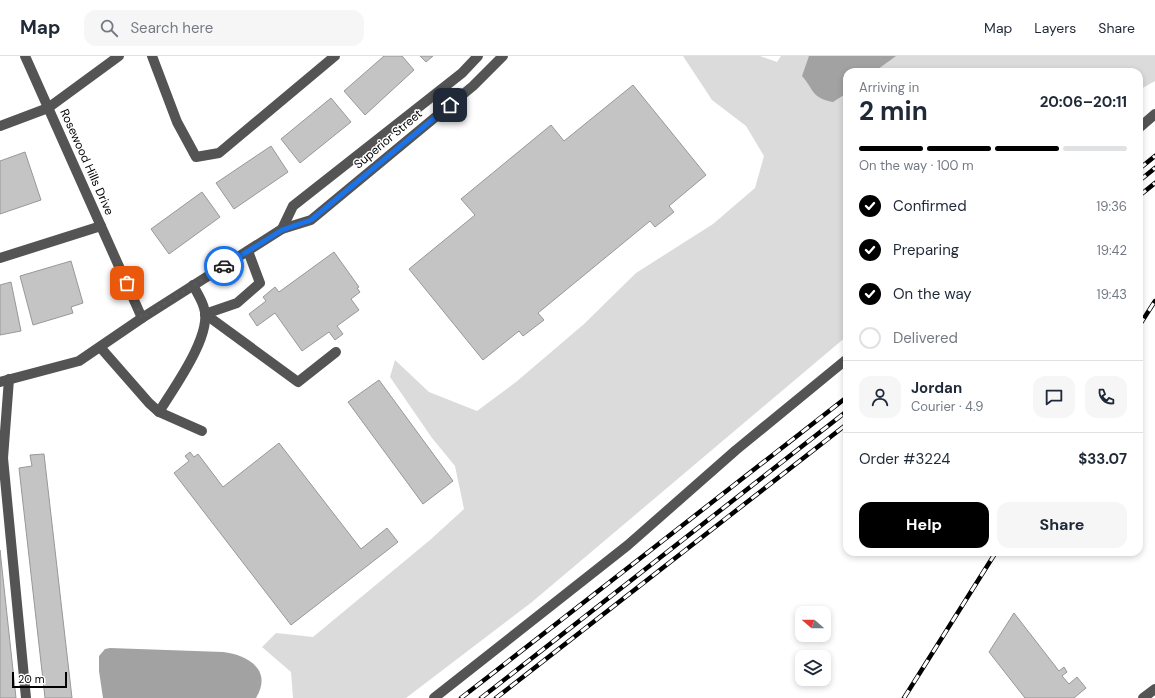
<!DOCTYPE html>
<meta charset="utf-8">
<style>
body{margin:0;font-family:"DM Sans",sans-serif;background:#f6f6f7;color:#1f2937;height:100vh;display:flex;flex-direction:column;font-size:15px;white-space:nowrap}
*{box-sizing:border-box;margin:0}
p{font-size:13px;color:#747a83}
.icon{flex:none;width:22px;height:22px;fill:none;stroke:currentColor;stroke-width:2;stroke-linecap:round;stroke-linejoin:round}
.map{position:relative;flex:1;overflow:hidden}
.sheet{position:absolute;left:843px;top:12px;width:300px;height:488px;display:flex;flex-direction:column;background:#fff;border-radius:12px;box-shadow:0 2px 6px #0003}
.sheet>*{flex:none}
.needle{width:26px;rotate:290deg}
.buttons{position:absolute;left:795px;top:550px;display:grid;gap:8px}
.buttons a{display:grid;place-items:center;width:36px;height:36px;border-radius:8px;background:#fff;box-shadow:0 2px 6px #0003;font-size:20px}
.scale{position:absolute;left:12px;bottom:10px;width:55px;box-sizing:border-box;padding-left:4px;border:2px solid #000;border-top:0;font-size:11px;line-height:14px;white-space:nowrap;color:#000;-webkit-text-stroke:3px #fff;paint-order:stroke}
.pin{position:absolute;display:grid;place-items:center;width:34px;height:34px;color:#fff;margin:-17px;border-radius:8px;box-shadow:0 2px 6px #0006}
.courier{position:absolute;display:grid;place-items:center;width:40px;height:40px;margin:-20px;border:3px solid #1a73e8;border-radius:50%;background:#fff;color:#222;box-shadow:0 1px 5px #0007}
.overview em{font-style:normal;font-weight:700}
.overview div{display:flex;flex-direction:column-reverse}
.overview{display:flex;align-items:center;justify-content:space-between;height:68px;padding:0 16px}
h1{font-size:26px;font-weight:700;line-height:30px}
.bar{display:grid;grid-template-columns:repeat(4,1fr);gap:6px 4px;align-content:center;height:48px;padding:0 16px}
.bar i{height:5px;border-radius:3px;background:#e0e1e3}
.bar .selected{background:#000}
.bar p{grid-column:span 4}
.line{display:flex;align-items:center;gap:10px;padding:0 16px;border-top:1px solid #e0e1e3}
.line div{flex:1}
.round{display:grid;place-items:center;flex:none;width:42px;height:42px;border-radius:12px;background:#f6f6f7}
ol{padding:0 16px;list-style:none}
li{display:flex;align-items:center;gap:12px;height:44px}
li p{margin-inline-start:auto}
li .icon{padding:4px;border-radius:50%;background:#000;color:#fff;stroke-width:4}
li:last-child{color:#747a83}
li i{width:22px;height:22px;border:2px solid #e0e1e3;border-radius:50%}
.cta{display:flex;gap:8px;margin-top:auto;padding:8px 16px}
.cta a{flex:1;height:46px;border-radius:12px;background:#000;color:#fff;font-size:16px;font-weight:700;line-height:46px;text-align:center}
.cta a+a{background:#f6f6f7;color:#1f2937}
header{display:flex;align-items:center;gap:24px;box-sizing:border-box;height:56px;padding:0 20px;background:#fff;border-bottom:1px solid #e0e1e3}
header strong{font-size:19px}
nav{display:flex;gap:22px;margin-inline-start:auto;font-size:14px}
.search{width:280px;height:36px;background:#f6f6f7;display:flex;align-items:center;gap:10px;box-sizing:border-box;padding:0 14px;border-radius:12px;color:#747a83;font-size:15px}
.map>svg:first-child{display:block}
.green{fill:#dbdbdb}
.water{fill:#a2a2a2}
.building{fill:#c4c4c4;stroke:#989898}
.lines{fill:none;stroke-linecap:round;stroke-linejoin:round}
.minor{stroke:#545454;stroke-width:10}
.rail-casing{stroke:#000;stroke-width:4.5}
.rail{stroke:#fff;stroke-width:3;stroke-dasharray:9;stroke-linecap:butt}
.done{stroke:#595959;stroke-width:4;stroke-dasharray:0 7.2}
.route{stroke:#1a73e8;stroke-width:5}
.labels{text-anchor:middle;stroke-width:3;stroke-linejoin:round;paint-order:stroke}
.street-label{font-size:12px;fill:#000;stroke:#fff}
</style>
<header>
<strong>Map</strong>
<div class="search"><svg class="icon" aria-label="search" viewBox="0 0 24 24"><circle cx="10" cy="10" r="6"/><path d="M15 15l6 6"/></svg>Search here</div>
<nav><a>Map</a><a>Layers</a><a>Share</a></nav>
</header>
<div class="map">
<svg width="1155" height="642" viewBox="0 0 1155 642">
<rect width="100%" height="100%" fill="#fff"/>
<path class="green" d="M683,0H760L777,6L781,0H1155V25L1139,34V16H847V280L532,546L406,642H293L291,616L262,591L276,577L313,581L430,484L464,453L455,410L432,382L390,321L395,304L429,336L477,355L516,326L584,268L636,217L713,168L755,132L764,100L746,70L712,44Z"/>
<g class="water">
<path d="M809,0H896L874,16H847V37L833,46C811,42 814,33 802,20Z"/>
<path d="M110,592L223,596C248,599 273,614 256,642H103L99,615V600L105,593Z"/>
</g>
<g class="building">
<path d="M384,0H402L414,14L365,59L344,35Z"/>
<path d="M420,0H433L426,6Z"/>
<path d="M633,29L706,119L669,150L674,156L655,171L650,165L538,257L544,264L523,280L519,275L483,304L409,213L475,159L461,143L551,69L564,85Z"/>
<path d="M331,42L351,66L300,107L281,83Z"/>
<path d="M271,90L288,116L234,153L216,127Z"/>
<path d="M25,96L41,144L0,158V105Z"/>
<path d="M202,136L220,161L169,198L151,173Z"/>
<path d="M334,196L359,231L357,232L360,236L351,243L359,254L337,270L343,278L335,284L329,276L302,295L275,257L257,270L249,258L266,245L263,241L275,231L279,236Z"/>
<path d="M71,205L83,247L71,251L73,257L33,269L20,220Z"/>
<path d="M11,226L21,275L0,279V229Z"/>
<path d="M379,324L453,425L423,448L348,346Z"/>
<path d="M279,387L361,493L387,472L398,486L291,569L174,417L189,405L185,400L190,396L194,401L198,398L223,431Z"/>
<path d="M44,398L72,642H45L19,412L32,410L30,399Z"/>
<path d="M0,494L16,642H0Z"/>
<path d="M1014,557L1059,615L1064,611L1067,616L1062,620L1069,628L1077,621L1086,632L1074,642H1025L989,596Z"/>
</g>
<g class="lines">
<g class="minor">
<path d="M25,0L142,262"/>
<path d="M152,0L177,66L196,101L219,97L335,0"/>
<path d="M0,70L48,52L119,0"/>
<path d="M1139,72L1155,58"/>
<path d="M282,173L293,150L462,17L478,0"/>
<path d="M0,202L101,170"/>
<path d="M205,258L298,326L336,296"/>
<path d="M205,258L237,247L260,227L248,195"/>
<path d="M100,291L149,347L159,356L202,375"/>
<path d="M9,323L3,402L26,642"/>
<path d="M0,326L79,305L142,262L282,173L311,164L473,30L503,0"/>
<path d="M159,356C173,333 213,279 204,252C202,244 197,237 193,229"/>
<path d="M434,642L628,489L736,394L847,303"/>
<path d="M1143,642L1155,633"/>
</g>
<defs>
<g id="rail">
<path d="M1139,113L1155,100"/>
<path d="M1139,125L1155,112"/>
<path d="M1139,140L1155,127"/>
<path d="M1139,270L1155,245"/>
<path d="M461,642L847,341"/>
<path d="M481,642L847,355"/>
<path d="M496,642L847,368"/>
<path d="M904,642L996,496"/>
</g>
</defs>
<use href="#rail" class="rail-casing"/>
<use href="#rail" class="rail"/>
</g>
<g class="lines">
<path class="done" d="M127,227L142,262L224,210"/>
<path class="route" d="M224,210L282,174L311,164L450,49"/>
</g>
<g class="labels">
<g class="street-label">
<text transform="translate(388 83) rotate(-40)" y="4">Superior Street</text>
<text transform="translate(87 106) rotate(66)" y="4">Rosewood Hills Drive</text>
</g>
</g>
</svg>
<div class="buttons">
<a><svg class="needle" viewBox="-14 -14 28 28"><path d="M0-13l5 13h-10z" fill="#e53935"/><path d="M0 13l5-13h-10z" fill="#747a83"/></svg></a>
<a><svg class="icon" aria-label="layers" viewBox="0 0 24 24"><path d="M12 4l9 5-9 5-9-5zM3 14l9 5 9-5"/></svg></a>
</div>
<div class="scale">20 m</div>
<div class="pin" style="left:127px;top:227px;background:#ea580c"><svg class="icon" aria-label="bag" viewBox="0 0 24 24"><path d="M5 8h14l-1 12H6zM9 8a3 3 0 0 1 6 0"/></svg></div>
<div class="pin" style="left:450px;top:49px;background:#1f2937"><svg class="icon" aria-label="home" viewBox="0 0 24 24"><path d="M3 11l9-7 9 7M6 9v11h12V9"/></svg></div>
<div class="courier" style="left:224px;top:210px"><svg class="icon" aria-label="car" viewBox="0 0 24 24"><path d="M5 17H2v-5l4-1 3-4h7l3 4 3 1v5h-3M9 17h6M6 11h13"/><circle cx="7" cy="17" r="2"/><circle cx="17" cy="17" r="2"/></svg></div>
<section class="sheet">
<div class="overview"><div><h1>2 min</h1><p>Arriving in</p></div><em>20:06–20:11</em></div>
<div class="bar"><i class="selected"></i><i class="selected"></i><i class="selected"></i><i></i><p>On the way · 100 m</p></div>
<ol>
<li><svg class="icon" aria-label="check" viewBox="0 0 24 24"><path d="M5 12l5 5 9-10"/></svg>Confirmed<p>19:36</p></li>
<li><svg class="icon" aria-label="check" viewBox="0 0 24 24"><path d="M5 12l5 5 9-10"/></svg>Preparing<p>19:42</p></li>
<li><svg class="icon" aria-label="check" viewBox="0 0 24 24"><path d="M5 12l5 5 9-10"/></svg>On the way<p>19:43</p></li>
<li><i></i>Delivered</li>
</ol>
<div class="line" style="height:72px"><a class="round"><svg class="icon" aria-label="person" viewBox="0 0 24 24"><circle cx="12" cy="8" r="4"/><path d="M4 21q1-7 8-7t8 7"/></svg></a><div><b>Jordan</b><p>Courier · 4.9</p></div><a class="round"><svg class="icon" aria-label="chat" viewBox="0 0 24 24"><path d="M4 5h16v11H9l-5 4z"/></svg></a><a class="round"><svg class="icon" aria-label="phone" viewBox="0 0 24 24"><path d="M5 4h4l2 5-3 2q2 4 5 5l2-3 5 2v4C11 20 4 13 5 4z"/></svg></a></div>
<div class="line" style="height:52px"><div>Order #3224</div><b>$33.07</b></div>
<div class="cta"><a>Help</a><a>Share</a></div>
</section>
</div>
